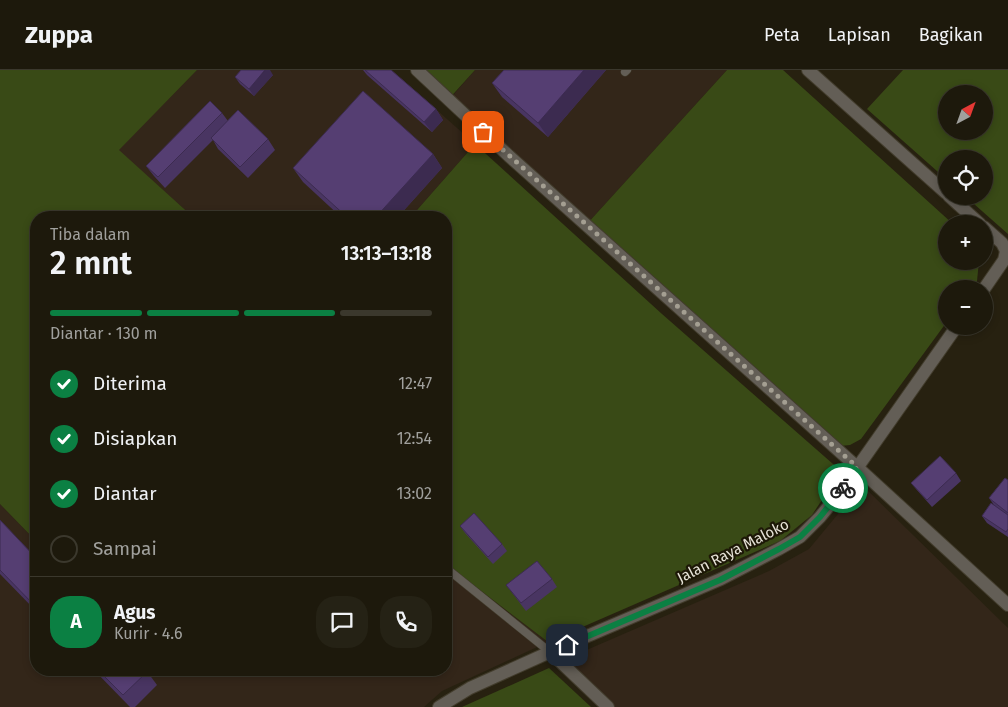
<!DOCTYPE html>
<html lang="id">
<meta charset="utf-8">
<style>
body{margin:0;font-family:"Fira Sans",sans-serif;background:#252215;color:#f1f3f6;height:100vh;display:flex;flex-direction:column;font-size:19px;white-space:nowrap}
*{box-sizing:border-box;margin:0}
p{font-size:16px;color:#a0a09d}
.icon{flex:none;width:28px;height:28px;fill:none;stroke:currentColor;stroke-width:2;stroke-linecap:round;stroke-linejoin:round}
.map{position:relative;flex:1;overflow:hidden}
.sheet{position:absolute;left:30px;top:141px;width:422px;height:465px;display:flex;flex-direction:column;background:#1d190c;border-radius:20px;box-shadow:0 2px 8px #0003,0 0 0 1px #3b382d}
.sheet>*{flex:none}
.needle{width:32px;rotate:41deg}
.fabs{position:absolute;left:938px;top:15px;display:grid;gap:10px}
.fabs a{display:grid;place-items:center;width:55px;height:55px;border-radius:50%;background:#1d190c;box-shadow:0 2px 8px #0003,0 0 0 1px #3b382d;font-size:25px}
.pin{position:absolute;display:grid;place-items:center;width:42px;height:42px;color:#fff;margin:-21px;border-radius:10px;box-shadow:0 2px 8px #0006}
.courier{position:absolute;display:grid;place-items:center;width:50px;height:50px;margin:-25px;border:4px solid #0b8043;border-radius:50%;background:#fff;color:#222;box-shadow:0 1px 6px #0007}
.head em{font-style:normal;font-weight:600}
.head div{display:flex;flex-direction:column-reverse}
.head{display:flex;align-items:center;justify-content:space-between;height:85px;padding:0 20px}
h1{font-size:32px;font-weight:600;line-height:38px}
.bar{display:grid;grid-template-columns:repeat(4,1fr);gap:8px 5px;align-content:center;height:60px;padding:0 20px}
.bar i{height:6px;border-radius:4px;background:#3b382d}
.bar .selected{background:#0b8043}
.bar p{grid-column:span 4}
.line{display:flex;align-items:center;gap:12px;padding:0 20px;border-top:1px solid #3b382d}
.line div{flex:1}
.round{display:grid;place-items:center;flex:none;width:52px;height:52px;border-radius:20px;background:#252215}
ol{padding:0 20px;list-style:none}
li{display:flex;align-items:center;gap:15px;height:55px}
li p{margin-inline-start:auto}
li .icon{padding:5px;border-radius:50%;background:#0b8043;color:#fff;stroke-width:4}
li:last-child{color:#a0a09d}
li i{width:28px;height:28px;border:2px solid #3b382d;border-radius:50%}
header{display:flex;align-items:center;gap:30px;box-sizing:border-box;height:70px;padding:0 25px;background:#1d190c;border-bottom:1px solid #3b382d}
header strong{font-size:24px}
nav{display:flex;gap:28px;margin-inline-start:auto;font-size:18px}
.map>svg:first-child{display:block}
.industrial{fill:#332619}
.green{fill:#394a16;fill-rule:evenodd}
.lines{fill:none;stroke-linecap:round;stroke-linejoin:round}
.service-casing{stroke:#423c2c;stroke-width:9}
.minor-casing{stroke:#423c2c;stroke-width:14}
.tertiary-casing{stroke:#423c2c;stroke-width:14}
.service{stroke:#635e56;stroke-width:8}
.minor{stroke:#635e56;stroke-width:12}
.tertiary{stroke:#635e56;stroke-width:12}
.wall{fill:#493562}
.shaded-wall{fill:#3c2b50}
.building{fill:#553e72;stroke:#3c2b50}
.done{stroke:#a49f92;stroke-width:5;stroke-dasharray:0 9}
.route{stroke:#0b8043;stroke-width:6}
.labels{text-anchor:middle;stroke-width:4.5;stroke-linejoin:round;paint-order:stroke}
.street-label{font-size:15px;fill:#e7e3d8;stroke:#1d1807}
</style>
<header>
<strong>Zuppa</strong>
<nav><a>Peta</a><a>Lapisan</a><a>Bagikan</a></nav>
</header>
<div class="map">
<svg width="1008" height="637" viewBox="0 0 1008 637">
<rect width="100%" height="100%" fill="#272110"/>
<g class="industrial">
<path d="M197,0H392L475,74L410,148L193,147L118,80Z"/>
<path d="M475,0H727L586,155L448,31Z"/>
<path d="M862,415L1008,558V637H607L566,600L568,588L769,501L809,479Z"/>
<path d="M0,434L36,471V600H446V494L548,572L442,621L424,637H0Z"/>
</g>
<g class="green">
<path d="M0,0H197L119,80L193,147L36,148V471L0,434Z"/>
<path d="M413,0H475L447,31Z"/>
<path d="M727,0H783L953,154H946V191H979L977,211L971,219H946V253L861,369L850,375L840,376L586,155Z"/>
<path d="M903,0H1008V164L965,126H984V89H946V109L867,39ZM946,24H984V61H946Z"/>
<path d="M475,74L662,244L841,401L812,445L780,471L548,572L446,494V148H410Z"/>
<path d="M549,598L591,637H462Z"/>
</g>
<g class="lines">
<defs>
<g id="service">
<path d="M625,2L627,0"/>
<path d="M446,498L550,582"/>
</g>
<g id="minor">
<path d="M417,0L509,86L857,397L1008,535"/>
<path d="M550,582L608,637"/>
</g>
<g id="tertiary">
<path d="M808,0L946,123"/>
<path d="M949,126L980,154"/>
<path d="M984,219L1004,190L1006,181L1002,173L984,157"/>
<path d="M439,637L470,618L550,582L721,509L779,479L800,467L820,447L838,425L957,256"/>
</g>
</defs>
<use href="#service" class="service-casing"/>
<use href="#minor" class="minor-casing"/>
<use href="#tertiary" class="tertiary-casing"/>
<use href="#service" class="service"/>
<use href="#minor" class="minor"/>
<use href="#tertiary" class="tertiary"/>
</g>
<g class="wall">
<path d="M363,0H391L436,39L443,50L432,62L367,5Z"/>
<path d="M504,0H606L548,67L502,27L492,13Z"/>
<path d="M273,5L254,26L240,14L235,7Z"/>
<path d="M222,43L228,51L268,69L275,80L248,108L218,79L213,70L165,118L154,106L146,96Z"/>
<path d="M433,84L442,98L397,148H342L303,112L293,98Z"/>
<path d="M956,403L961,411L932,437L917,420L911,413Z"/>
<path d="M1008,410V467L987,453L982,446L994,435L989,428Z"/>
<path d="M0,450L36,488V541L0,504Z"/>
<path d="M460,456L502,474L507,481L493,494L465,463Z"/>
<path d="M552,509L557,517L526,541L506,515Z"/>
<path d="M94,600H146L157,615L135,637H130Z"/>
</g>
<g class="shaded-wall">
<path d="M265,0H270L273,5L254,26L249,19Z"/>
<path d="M584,0H606L548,67L538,53Z"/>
<path d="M436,39L443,50L432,62L424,52Z"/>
<path d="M433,84L442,98L397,148H375Z"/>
</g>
<g class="building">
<path d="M241,0H265L249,19L235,7Z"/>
<path d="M365,0H391L436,39L424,52Z"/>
<path d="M504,0H584L538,53L492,13Z"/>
<path d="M363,21L433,84L375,148H348L293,98Z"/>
<path d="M210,31L222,43L158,107L146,96Z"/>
<path d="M238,40L268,69L240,97L211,68Z"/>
<path d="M940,386L956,403L927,430L911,413Z"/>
<path d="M1005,408L1008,410V443L989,428Z"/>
<path d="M991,433L1008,445V459L1006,462L982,446Z"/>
<path d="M474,443L502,474L488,487L460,456Z"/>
<path d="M0,450L36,488V537L0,500Z"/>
<path d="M537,491L552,509L521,533L506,515Z"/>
<path d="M98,600H146L148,601L123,625Z"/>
</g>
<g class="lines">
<path class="done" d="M483,62L857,397L843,418"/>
<path class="route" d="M567,575L720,510L779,479L800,467L820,447L843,418"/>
</g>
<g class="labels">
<g class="street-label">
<text transform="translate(733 481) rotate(-27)" y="5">Jalan Raya Maloko</text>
</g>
</g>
</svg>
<div class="fabs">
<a><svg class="needle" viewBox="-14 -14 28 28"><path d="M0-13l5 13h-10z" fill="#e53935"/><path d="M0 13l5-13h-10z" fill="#a0a09d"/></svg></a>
<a><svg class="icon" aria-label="locate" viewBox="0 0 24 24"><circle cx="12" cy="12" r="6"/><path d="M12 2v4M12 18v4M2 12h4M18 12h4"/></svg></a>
<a>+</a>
<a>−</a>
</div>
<div class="pin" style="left:483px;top:62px;background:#ea580c"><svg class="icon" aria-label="bag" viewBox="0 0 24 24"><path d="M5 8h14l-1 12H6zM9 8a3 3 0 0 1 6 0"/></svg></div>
<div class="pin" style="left:567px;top:575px;background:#1f2937"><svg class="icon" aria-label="home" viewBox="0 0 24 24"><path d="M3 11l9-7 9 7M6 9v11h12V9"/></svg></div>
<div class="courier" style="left:843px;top:418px"><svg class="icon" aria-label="bike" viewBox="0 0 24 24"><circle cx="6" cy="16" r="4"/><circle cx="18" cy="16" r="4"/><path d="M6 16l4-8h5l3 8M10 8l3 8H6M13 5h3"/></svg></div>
<section class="sheet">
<div class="head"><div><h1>2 mnt</h1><p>Tiba dalam</p></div><em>13:13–13:18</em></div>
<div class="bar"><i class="selected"></i><i class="selected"></i><i class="selected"></i><i></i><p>Diantar · 130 m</p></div>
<ol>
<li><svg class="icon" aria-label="check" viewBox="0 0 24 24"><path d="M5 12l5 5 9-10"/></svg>Diterima<p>12:47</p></li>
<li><svg class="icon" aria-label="check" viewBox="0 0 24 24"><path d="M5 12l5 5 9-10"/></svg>Disiapkan<p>12:54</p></li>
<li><svg class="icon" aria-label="check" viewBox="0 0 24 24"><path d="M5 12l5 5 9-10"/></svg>Diantar<p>13:02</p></li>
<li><i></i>Sampai</li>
</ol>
<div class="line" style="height:90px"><b class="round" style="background:#0b8043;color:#fff">A</b><div><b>Agus</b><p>Kurir · 4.6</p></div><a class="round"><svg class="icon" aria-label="chat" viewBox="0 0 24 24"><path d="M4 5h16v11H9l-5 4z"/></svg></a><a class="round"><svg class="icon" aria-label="phone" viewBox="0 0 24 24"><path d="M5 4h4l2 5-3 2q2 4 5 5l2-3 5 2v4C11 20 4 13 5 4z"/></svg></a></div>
</section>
</div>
